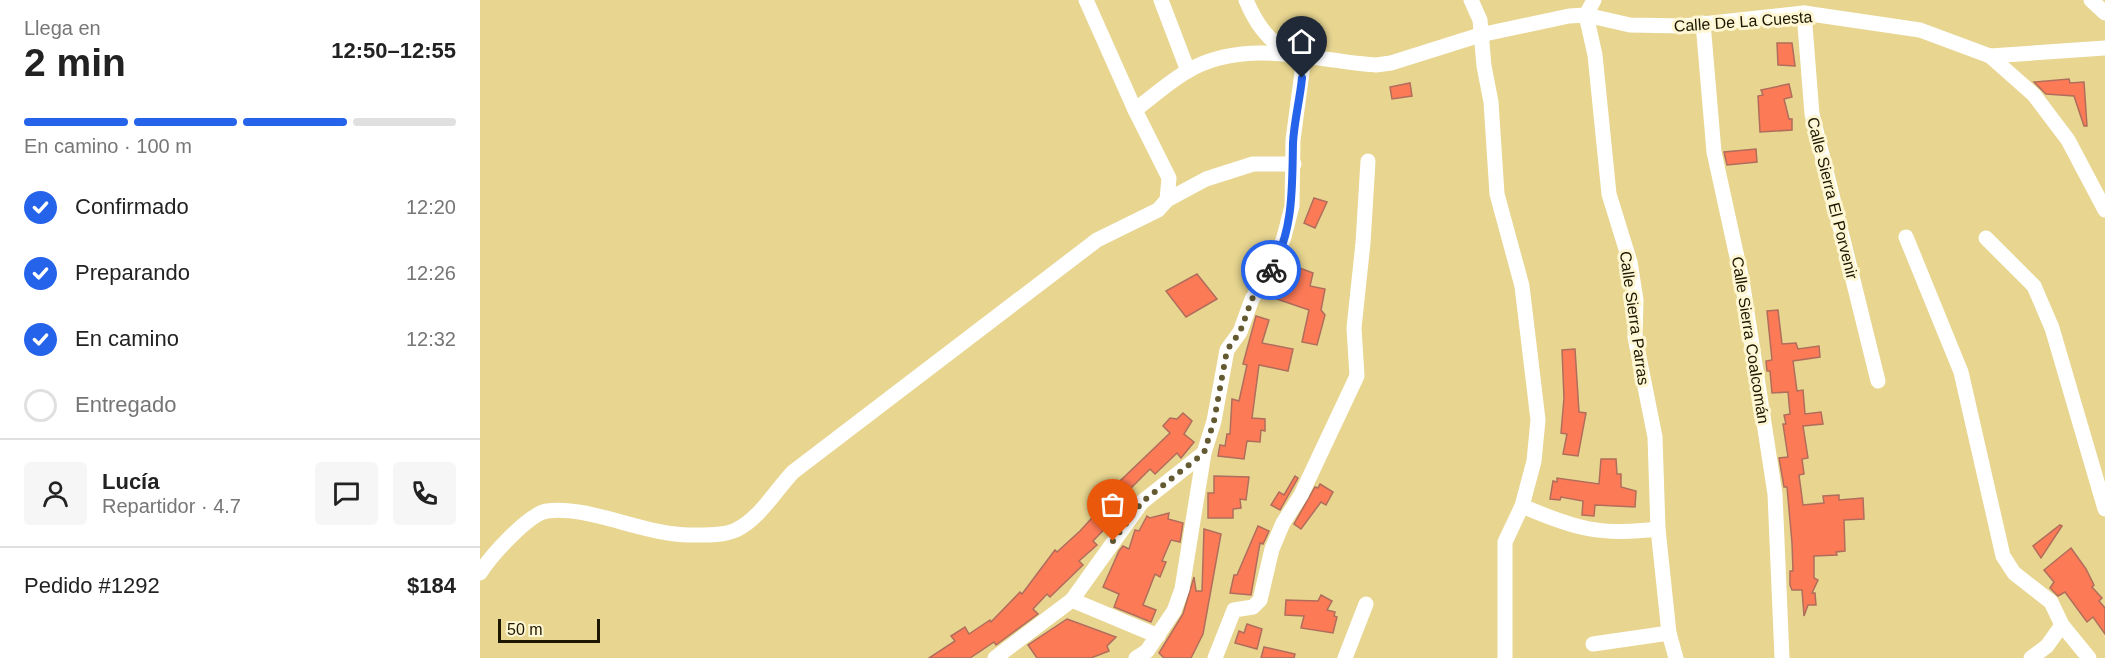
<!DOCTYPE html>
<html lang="es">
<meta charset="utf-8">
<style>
body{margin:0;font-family:Helvetica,sans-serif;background:#f6f6f6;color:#222;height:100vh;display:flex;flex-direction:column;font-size:22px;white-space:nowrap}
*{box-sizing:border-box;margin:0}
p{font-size:20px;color:#767676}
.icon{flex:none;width:33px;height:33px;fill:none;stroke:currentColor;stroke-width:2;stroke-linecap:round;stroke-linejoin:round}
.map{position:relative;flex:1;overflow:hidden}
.drawer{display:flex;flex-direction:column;background:#fff;width:480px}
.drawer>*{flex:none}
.scale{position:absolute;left:18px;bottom:15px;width:102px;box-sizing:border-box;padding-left:6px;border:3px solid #1d1700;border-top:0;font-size:16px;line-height:21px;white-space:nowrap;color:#1d1700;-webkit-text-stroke:4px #fff7d4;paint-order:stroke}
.pin{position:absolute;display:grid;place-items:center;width:51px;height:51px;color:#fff;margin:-62px -26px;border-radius:50% 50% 50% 0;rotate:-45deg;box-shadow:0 0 6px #0007}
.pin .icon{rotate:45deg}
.courier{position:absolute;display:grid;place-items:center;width:60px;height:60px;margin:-30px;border:4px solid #2563eb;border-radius:50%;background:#fff;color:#222;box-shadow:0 2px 8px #0007}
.headline em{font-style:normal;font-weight:800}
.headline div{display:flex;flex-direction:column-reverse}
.headline{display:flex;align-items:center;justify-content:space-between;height:102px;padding:0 24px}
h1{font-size:39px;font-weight:800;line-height:45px}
.bar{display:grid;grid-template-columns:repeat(4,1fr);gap:9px 6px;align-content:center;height:72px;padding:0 24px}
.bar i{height:8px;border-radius:4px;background:#e0e0e0}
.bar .selected{background:#2563eb}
.bar p{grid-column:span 4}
.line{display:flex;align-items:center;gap:15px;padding:0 24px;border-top:2px solid #e0e0e0}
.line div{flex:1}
.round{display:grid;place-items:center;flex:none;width:63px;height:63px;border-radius:6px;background:#f6f6f6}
ol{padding:0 24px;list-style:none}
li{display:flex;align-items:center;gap:18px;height:66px}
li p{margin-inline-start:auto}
li .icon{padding:6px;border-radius:50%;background:#2563eb;color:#fff;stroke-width:4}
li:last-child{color:#767676}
li i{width:33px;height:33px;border:3px solid #e0e0e0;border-radius:50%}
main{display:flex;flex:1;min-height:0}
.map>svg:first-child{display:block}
.building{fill:#fd7a57;stroke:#b06d5b;stroke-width:1.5}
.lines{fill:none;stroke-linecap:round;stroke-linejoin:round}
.street{stroke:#fff;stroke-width:15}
.done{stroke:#645a32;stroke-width:6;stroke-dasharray:0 10.8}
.route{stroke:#2563eb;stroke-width:8}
.labels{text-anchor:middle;stroke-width:6;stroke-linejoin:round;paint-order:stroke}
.street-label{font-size:16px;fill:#1d1700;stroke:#fff7d4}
</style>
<main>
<section class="drawer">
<div class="headline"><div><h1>2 min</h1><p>Llega en</p></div><em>12:50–12:55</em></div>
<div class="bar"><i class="selected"></i><i class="selected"></i><i class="selected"></i><i></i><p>En camino · 100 m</p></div>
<ol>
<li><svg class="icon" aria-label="check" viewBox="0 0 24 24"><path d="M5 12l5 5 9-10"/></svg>Confirmado<p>12:20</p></li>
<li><svg class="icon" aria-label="check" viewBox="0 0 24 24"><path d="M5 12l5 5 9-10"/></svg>Preparando<p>12:26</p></li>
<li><svg class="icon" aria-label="check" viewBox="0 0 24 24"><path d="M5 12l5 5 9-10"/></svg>En camino<p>12:32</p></li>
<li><i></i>Entregado</li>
</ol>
<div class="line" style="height:108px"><a class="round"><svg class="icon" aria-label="person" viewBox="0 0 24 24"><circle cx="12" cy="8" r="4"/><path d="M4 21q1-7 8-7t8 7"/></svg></a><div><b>Lucía</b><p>Repartidor · 4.7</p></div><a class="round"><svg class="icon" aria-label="chat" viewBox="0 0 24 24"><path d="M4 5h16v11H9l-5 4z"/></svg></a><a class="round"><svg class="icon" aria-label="phone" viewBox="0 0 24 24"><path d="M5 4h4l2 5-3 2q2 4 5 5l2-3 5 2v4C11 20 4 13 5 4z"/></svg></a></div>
<div class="line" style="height:78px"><div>Pedido #1292</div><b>$184</b></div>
</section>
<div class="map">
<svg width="1625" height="658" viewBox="0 0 1625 658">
<rect width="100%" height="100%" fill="#e7d590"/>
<g class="building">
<path d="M1297,43H1312L1315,66L1298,65Z"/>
<path d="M1589,79L1590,83L1604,82L1607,126H1604L1594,96L1566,94L1554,82Z"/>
<path d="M930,83L932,96L912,99L910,87Z"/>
<path d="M1309,84L1312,97L1304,99L1309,119H1312V130L1280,132L1278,96L1283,95L1281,90Z"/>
<path d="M1276,149L1277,162L1247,165L1244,152Z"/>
<path d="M834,198L847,202L835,228L824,223Z"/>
<path d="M809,264L833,273L830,286L845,289L841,310L845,315L837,345L822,342L829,310L794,298Z"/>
<path d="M717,274L737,299L706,317L686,291Z"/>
<path d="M1298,310L1302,344L1316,343L1318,349L1339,346L1340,357L1313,361L1317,391L1323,390L1325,414L1341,412L1343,424L1323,426L1328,458L1322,459L1324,474L1319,475L1323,505L1344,503L1343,496L1359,495V500L1383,498L1384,519L1364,520L1365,551L1356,552L1357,555L1334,556V578L1338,580L1332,593H1335L1336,605H1328L1324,616L1322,590H1312L1310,585V571H1313L1312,543L1307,487H1304L1299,458L1308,457L1303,424H1306L1304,415L1310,414L1308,392L1292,393L1290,371H1287L1286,361L1292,360L1287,311Z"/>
<path d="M776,316L789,320L782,343L813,349L808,371L779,365L772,418L785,419V431L781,430L780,442L767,441L764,459L738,456L740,445L745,446L747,434H750L752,399L759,401L767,365L763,364Z"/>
<path d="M1095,349L1099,412L1106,413L1098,456L1083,454L1087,434L1081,433L1084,398L1082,350Z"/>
<path d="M703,413L712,421L704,434L714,442L701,458L697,453L675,474L670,469L650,489L640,481L690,433L683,426L690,418L697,419Z"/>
<path d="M1121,459H1136L1137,474H1141V487L1156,491L1155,507L1115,505L1114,516L1102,515L1103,501L1081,497L1080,500L1070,499L1073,481L1077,482V478L1119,484Z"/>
<path d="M734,476L769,477L766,500L760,499L761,508L753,509V518H728V493H734Z"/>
<path d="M815,476L818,478L800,510L791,505L799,492L804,495Z"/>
<path d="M840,484L853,492L846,505L841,502L821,529L814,524L835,487L838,488Z"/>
<path d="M631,497L643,510L613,541L617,545L599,561L603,565L570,597L567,594L553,609L558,614L516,645L514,642L490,658H449L475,641L471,636L485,627L489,634L510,620L511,622L540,592L542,594L575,550L577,552L600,531Z"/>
<path d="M689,513L688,519L703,523L700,542L691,540L682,561L686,562L680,577L675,574L663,605L676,610L671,622L634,607L639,594L623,587L639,551L643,546L649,549L655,530L659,531L667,516L670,518Z"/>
<path d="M1580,525L1582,526L1561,558L1553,546Z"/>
<path d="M778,526L789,531L783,544L780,543L771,595L750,593L754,575H757Z"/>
<path d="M724,529L741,534L723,634L711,658H684L679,653L703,614L714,577L716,591H722Z"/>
<path d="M1591,548L1606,569L1614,585L1612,587L1622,598L1619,601L1625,608V634L1613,617L1607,622L1585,592L1578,596L1570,588L1574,582L1564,570Z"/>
<path d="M841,595L852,601L847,610L855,612L854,616L857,617L853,633L821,628L824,616L805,615L806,600L838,601Z"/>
<path d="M587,619L636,637L627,646L629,651L611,658H557L548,645Z"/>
<path d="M767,624L782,629L777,649L755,643L759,631L764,633Z"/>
<path d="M784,647L815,654L814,658H781Z"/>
</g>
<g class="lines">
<g class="street">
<path d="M606,0L655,110L689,178L687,200"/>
<path d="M681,0L708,71"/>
<path d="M766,0C776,24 787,38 808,54"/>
<path d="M991,0L1000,20L1004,66L1011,102L1017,194L1042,286L1058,420L1054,461L1042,506L1025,542V658"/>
<path d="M1114,0L1106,15L1115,55L1129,194L1150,262L1156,300L1155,337L1175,437L1178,529L1189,633L1196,658"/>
<path d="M1611,0L1625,13"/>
<path d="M1324,13L1332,114L1398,381"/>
<path d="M1223,23L1234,152L1262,280L1295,494L1302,658"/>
<path d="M1510,56L1625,48"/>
<path d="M655,110C674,96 694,77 715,67C772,39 836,61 896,65L911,63L1000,35L1089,16L1106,15L1150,25L1204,26L1324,13L1440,30L1510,56L1554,95L1588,140L1625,210"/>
<path d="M1426,237L1481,372L1523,556L1534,573L1571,602L1582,625L1609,658"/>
<path d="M1506,238L1554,286L1572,328L1625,509"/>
<path d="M1042,506C1096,529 1120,536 1178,529"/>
<path d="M0,573C10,557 48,514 67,511C107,505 165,535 210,535C224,535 243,536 256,530C280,518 295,491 313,472L617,240L678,210L687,200L726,179L773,164H814"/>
<path d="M592,600L678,636"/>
<path d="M1113,644L1189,633"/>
<path d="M515,658L592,600L662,502L724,453"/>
<path d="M656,658L667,651L694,611L702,589L724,453L734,421L747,350L760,332L772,299L794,264L804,237L812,206L813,140L824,57"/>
<path d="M735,658L754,610L773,607L780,600L792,549L803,523L821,495L877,376L874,328L883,243L888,161"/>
<path d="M865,658L886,604"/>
<path d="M1551,658L1567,646L1582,625"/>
</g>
</g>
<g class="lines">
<path class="done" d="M633,541L662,502L724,453L734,421L747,350L760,332L772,299L791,270"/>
<path class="route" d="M791,270C814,231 812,186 813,143C814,122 820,99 822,78"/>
</g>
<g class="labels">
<g class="street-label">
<text transform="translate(1263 21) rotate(-4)" y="6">Calle De La Cuesta</text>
<text transform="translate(1353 198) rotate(76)" y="6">Calle Sierra El Porvenir</text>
<text transform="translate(1155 318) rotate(82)" y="6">Calle Sierra Parras</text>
<text transform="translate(1271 340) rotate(81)" y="6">Calle Sierra Coalcomán</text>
</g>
</g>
</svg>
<div class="scale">50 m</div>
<div class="pin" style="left:633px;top:541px;background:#ea580c"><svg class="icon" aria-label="bag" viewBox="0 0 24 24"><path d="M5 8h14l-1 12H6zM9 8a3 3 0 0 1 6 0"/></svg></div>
<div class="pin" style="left:822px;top:78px;background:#1f2937"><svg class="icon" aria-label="home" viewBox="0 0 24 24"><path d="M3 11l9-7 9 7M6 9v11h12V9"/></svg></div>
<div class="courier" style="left:791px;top:270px"><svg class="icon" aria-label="bike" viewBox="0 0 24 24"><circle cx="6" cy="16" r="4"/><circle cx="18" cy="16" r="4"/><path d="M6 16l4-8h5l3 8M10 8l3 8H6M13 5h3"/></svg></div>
</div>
</main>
